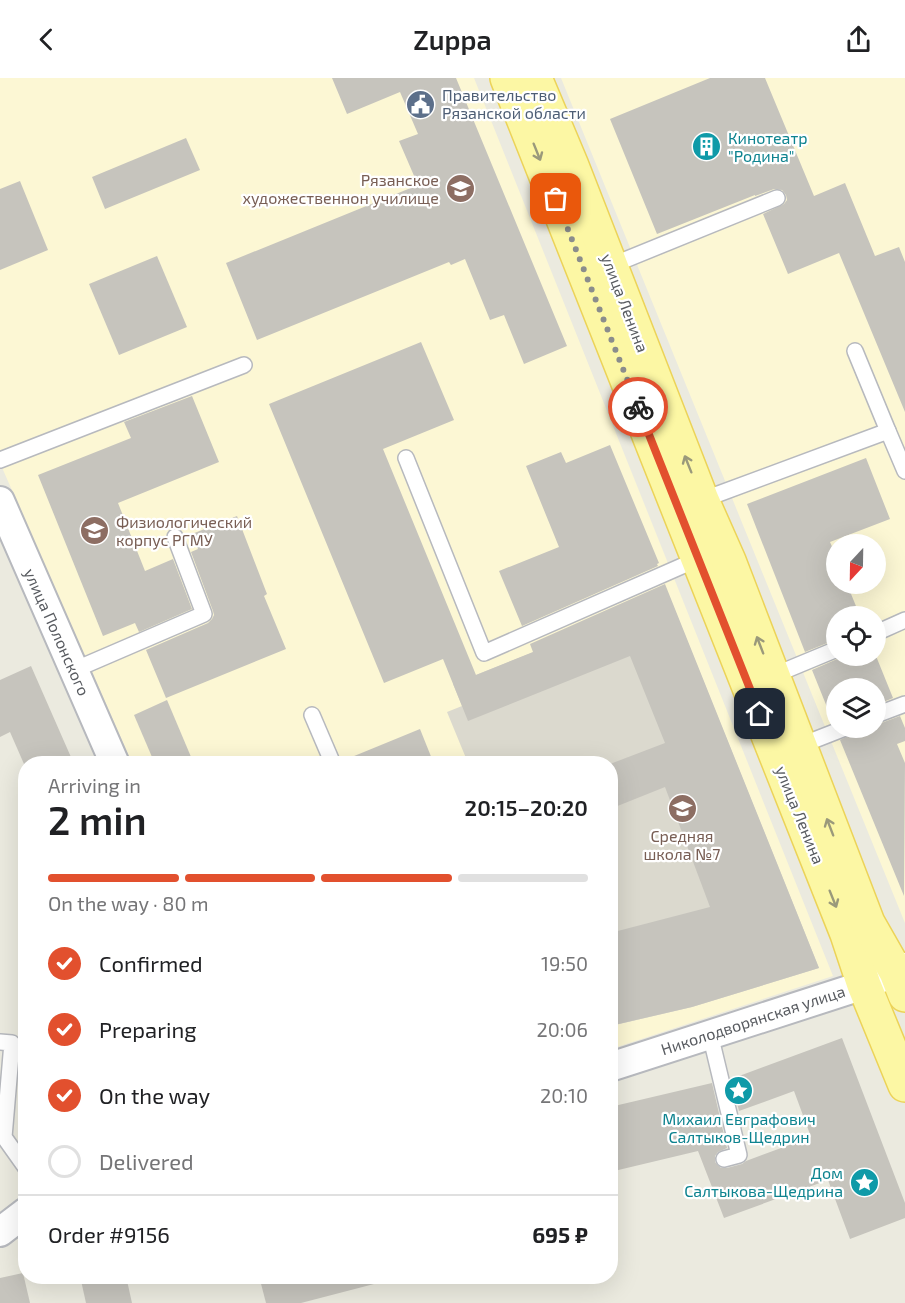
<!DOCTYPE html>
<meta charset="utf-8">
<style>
body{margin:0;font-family:"Exo 2",sans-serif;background:#f6f6f6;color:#202124;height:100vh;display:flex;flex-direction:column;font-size:22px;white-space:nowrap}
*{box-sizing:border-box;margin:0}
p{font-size:20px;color:#757577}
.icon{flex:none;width:33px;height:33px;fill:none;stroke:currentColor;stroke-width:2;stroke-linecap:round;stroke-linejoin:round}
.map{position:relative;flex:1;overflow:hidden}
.panel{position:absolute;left:18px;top:678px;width:600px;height:528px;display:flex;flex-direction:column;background:#fff;border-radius:24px;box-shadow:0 6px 24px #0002}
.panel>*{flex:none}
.needle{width:39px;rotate:202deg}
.buttons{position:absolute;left:826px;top:456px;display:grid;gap:12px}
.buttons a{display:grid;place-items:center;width:60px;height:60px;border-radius:50%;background:#fff;box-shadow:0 6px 24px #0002;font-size:30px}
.pin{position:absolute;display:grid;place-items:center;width:51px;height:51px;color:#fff;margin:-26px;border-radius:12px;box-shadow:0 3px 9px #0006}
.courier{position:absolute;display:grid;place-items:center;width:60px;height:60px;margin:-30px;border:4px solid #e2502e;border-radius:50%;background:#fff;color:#222;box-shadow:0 2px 8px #0007}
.headline em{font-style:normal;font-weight:600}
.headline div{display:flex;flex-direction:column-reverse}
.headline{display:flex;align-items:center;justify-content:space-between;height:102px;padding:0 30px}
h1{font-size:39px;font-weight:600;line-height:45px}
.bar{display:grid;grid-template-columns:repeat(4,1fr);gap:9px 6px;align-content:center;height:72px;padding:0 30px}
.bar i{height:8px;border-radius:4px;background:#e0e0e0}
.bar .active{background:#e2502e}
.bar p{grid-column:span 4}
.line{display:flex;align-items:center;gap:15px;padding:0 30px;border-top:2px solid #e0e0e0}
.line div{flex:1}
ol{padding:0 30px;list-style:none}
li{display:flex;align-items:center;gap:18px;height:66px}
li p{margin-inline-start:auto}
li .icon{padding:6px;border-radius:50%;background:#e2502e;color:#fff;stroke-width:4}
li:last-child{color:#757577}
li i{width:33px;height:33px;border:3px solid #e0e0e0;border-radius:50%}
header{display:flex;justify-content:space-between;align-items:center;height:78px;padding:0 30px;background:#fff;font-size:27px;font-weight:600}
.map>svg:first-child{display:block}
.commercial{fill:#fcf7d4;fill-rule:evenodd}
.education{fill:#dbd9ce}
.building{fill:#c6c4bd}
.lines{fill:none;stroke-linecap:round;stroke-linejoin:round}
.lane-casing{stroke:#b7b9be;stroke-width:18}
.street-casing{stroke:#b7b9be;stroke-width:32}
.primary-casing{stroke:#ecd358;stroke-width:36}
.lane{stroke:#fff;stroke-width:15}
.street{stroke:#fff;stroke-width:28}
.primary{stroke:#fcf7a4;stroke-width:33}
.oneway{stroke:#9a997b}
.done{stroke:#8b8d8c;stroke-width:6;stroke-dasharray:0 10.8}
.route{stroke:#e2502e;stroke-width:8}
.labels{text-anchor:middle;stroke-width:4.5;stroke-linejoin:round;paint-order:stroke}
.service-label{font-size:16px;fill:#4e5e75;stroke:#fff;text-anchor:start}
.culture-label{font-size:16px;fill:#0d838f;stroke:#fff;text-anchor:start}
.education-label{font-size:16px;fill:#785e54;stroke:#fff;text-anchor:end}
.street-label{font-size:16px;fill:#585b60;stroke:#fff}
</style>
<header><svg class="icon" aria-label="back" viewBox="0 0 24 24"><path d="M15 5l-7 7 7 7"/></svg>Zuppa<svg class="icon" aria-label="share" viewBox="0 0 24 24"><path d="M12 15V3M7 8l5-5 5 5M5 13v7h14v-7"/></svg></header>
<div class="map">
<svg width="905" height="1225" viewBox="0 0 905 1225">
<rect width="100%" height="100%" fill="#ebeadf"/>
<g class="commercial">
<path d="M0,0H474L833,898L611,971L610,686L132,685L0,385Z"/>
<path d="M561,0H905V845ZM837,466H876V506H837ZM837,538H876V578H837ZM837,610H876V650H837Z"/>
</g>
<path class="education" d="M670,520L819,890L692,929L611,948L610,686L468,685L447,634L462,628L453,606Z"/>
<g class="building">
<path d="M332,0H456L567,268L524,286L504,237L490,242L465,181L451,187L449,184L257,262L226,185L418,107L399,63L418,56L400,14L347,36Z"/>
<path d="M710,0H765L814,118L845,105L875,178L899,169L905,184V334L839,175L788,196L763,136L784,126L787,122L786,117L782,112L774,111L755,118V117L657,156L610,41Z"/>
<path d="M186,60L200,92L105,131L92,99Z"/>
<path d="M20,103L48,172L0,192V111Z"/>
<path d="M157,178L187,249L119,277L89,206Z"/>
<path d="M421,264L454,342L383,371L476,597L533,574L530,566L665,506L819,890L692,929L610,948V855L710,829L665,709L610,731V686L665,665L630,578L468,643L443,581L384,605L269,326Z"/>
<path d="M192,318L219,384L118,425L145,493L173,481L192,531L139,554L135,545L103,558L38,397L131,360L124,344Z"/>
<path d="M610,367L659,485L657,486L658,488L522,548L499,493L559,469L526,388L561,374L566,385Z"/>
<path d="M866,380L890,441L830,464L837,480V506H847L860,538H837V561L805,574L747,426Z"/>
<path d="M237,438L267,516L264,518L286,571L166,620L146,572L208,545L212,541L214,537L213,533L191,474L198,471L192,456Z"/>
<path d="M844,578H876L893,620L876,627V610H837V643L833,644L812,592Z"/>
<path d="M31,588L74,686H24L10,654L0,659V602Z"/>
<path d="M167,622L194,686H155L134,637Z"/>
<path d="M900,638L905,650V663L897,666L905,685L904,818L840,662L852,656L855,650H876V647Z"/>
<path d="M420,651L434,686H343L342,683Z"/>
<path d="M842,960L905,1125V1140L850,1161L828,1102L724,1140L698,1073L610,1094V1029L712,1005L727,1070L718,1074L715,1078V1084L721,1090H727L742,1086L746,1083L811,1059L794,1013L739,1033L731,1001Z"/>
<path d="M23,1195L30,1225H0V1200Z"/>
<path d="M80,1198H126L132,1225H86Z"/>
<path d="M259,1198H373L374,1206L301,1225H266Z"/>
</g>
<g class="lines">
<defs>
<g id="lane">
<path d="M610,188L777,120"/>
<path d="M855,273L888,353"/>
<path d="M406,380L484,575L698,481"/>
<path d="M0,382L244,287"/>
<path d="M702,422L888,353L905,393"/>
<path d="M876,555L905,542"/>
<path d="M74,592L204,536L175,459"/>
<path d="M772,598L837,571"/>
<path d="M312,637L333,686"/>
<path d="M876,637L905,626"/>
<path d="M799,668L845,650"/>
<path d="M710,956L739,1077L724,1081"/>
<path d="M0,964L12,965L4,1059L26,1090"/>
</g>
<g id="street">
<path d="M0,423L115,686"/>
<path d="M610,989L864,907L896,894L905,889"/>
<path d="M0,1154L26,1134"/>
</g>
<g id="primary">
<path d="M507,0L847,856L864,907L905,1007"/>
<path d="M535,0L572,88L702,422L729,483L868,845L896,894L905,917"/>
</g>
</defs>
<use href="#lane" class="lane-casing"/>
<use href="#street" class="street-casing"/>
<use href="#primary" class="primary-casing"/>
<use href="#lane" class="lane"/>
<use href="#street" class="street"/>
<use href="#primary" class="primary"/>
</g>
<defs><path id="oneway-shaft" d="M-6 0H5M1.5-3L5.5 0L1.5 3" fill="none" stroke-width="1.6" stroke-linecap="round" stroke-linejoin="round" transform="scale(1.5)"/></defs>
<g class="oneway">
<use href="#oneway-shaft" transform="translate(537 74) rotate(68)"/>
<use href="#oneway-shaft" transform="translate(688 386) rotate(-112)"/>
<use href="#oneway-shaft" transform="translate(760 567) rotate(-111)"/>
<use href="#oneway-shaft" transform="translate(830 749) rotate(-111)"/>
<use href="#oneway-shaft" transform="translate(833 821) rotate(68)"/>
</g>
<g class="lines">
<path class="done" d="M556,121L638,329"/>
<path class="route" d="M638,329L760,636"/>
</g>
<defs>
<symbol id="civic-disc" viewBox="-11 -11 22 22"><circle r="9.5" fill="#5c6f8a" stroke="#fff"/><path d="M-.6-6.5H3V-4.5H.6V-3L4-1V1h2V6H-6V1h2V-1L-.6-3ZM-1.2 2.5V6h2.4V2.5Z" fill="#fff"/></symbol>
<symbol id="building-disc" viewBox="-11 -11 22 22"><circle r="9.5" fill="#0f9aa8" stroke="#fff"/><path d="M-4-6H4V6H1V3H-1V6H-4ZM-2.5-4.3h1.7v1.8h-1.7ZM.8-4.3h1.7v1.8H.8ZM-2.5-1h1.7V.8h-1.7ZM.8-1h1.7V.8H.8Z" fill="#fff"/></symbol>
<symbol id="university-disc" viewBox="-11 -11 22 22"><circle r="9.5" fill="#8d6e63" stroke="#fff"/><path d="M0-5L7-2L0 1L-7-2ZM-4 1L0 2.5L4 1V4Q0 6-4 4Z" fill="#fff"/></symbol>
<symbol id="school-disc" viewBox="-11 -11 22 22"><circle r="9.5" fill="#8d6e63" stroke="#fff"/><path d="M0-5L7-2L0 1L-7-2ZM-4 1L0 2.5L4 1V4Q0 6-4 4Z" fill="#fff"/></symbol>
<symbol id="sight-disc" viewBox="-11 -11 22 22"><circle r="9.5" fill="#0f9aa8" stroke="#fff"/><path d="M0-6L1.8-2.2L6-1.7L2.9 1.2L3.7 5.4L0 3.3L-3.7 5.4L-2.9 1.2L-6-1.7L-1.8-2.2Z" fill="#fff"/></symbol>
</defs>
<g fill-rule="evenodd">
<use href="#civic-disc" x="404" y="10" width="33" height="33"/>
<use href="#building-disc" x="690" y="52" width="33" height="33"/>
<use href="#university-disc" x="444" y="94" width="33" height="33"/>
<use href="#university-disc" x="78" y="436" width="33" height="33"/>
<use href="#school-disc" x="666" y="714" width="33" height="33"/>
<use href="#sight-disc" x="722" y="996" width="33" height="33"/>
<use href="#sight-disc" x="848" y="1088" width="33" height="33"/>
</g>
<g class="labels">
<g class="service-label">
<text x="442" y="23">Правительство<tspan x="442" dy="18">Рязанской области</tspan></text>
</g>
<g class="culture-label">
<text x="728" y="66">Кинотеатр<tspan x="728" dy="18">"Родина"</tspan></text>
<text x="739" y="1047" text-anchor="middle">Михаил Евграфович<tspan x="739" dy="18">Салтыков-Щедрин</tspan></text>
<text x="843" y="1101" text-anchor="end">Дом<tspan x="843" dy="18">Салтыкова-Щедрина</tspan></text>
</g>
<g class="education-label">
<text x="439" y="108">Рязанское<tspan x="439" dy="18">художественнон училище</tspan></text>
<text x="116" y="450" text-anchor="start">Физиологический<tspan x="116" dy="18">корпус РГМУ</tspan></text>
<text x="682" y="764" text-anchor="middle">Средняя<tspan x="682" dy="18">школа №7</tspan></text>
</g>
<g class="street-label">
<text transform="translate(625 225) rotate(69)" y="6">улица Ленина</text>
<text transform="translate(57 554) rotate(66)" y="6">улица Полонского</text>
<text transform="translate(800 737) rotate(68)" y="6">улица Ленина</text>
<text transform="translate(753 942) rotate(-18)" y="6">Николодворянская улица</text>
</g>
</g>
</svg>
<div class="buttons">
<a><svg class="needle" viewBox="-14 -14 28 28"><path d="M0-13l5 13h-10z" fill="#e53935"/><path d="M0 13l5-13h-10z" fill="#757577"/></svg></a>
<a><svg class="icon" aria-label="locate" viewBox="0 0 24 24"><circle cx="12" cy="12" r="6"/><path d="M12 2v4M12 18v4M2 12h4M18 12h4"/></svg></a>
<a><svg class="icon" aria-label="layers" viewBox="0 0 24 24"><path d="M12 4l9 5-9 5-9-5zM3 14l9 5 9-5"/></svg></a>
</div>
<div class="pin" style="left:556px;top:121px;background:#ea580c"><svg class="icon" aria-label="bag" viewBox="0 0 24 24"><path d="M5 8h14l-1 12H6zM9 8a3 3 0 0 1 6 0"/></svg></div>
<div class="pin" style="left:760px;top:636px;background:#1f2937"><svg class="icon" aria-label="home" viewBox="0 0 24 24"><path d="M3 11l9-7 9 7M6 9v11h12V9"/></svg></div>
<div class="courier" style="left:638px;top:329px"><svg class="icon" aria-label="bike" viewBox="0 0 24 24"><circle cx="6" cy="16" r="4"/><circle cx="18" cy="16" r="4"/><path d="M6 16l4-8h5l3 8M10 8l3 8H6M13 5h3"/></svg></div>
<section class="panel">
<div class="headline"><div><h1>2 min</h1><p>Arriving in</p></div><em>20:15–20:20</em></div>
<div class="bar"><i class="active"></i><i class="active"></i><i class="active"></i><i></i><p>On the way · 80 m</p></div>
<ol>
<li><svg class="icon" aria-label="check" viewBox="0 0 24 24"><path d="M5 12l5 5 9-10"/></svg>Confirmed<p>19:50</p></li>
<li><svg class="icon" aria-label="check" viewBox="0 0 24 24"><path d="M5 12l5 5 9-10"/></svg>Preparing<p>20:06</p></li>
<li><svg class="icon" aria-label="check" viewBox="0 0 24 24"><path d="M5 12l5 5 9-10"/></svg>On the way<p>20:10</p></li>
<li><i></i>Delivered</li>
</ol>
<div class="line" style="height:78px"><div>Order #9156</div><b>695 ₽</b></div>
</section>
</div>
